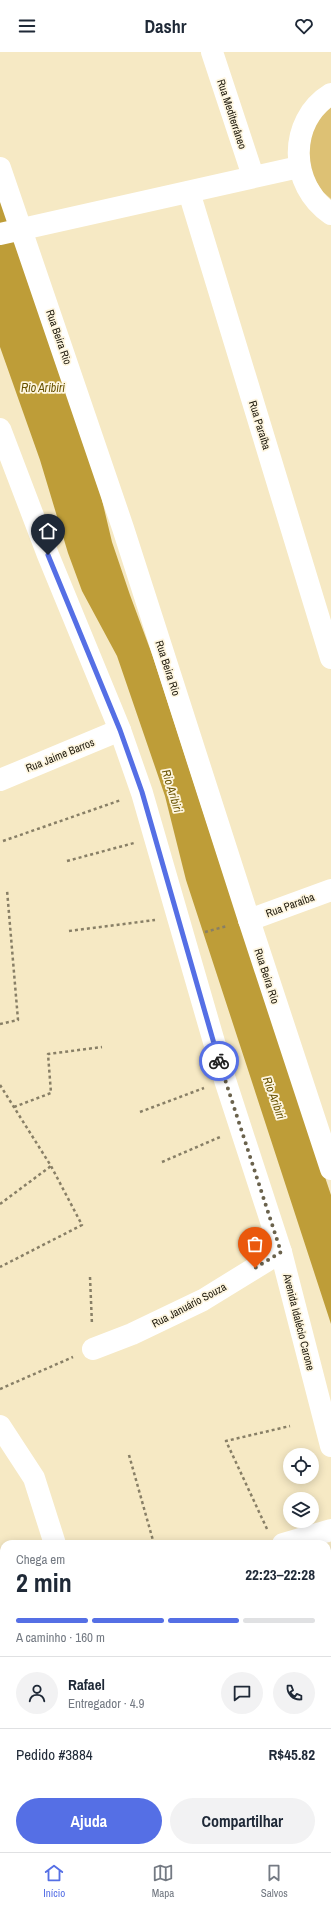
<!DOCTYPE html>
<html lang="pt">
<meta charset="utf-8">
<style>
body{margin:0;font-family:"Archivo Narrow",sans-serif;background:#f2f2f3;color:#1f2937;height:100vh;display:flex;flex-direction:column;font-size:15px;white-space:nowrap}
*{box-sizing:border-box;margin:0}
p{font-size:13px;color:#747a83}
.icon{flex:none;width:22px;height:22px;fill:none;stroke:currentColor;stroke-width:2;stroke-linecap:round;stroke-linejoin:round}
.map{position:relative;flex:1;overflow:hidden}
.sheet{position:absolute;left:0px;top:1488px;width:331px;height:312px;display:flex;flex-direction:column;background:#fff;border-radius:12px 12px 0 0;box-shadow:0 2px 10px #0003}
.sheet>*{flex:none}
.tools{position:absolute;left:283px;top:1396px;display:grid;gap:8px}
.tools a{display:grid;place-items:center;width:36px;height:36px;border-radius:50%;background:#fff;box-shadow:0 2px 10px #0003;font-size:20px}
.pin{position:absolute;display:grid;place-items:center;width:34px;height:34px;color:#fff;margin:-41px -17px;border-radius:50% 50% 50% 0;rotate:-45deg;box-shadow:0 0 4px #0007}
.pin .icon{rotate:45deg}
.courier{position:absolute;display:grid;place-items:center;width:40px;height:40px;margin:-20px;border:3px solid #556fe5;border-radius:50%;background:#fff;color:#222;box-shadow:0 1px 5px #0007}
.overview em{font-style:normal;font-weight:800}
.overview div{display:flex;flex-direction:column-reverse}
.overview{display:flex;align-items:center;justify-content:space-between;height:68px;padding:0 16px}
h1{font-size:26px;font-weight:800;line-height:30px}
.bar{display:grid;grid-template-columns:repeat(4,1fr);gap:6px 4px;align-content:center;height:48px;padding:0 16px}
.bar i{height:5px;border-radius:3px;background:#e0e1e3}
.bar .selected{background:#556fe5}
.bar p{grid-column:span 4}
.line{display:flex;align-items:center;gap:10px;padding:0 16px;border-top:1px solid #e0e1e3}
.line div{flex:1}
.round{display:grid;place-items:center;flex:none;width:42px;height:42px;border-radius:21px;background:#f2f2f3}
.button{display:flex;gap:8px;margin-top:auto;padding:8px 16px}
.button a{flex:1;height:46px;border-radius:24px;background:#556fe5;color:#fff;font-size:16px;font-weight:800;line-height:46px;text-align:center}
.button a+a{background:#f2f2f3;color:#1f2937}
header{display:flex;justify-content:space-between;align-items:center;height:52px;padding:0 16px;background:#fff;font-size:18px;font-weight:800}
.tab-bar{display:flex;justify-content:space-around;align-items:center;height:56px;border-top:1px solid #e0e1e3;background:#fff;font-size:11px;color:#747a83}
.tab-bar a{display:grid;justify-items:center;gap:2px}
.tab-bar .selected{color:#556fe5}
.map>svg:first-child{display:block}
.green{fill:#ddc174}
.water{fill:#be9d38}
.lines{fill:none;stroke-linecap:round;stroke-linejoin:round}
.path{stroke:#887f66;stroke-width:2.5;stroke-dasharray:3 3;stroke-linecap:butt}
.minor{stroke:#fff;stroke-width:22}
.done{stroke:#6a624c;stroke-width:4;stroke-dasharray:0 7.2}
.route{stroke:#556fe5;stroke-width:5}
.labels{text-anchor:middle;stroke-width:3.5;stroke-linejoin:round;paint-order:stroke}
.street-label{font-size:11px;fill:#1e190c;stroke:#fef6e0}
.water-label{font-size:12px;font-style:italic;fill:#685200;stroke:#fef6e0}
</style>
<header><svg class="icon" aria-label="menu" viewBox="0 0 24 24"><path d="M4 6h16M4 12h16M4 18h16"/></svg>Dashr<svg class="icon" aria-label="heart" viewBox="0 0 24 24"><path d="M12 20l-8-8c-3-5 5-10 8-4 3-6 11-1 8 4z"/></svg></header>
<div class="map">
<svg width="331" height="1800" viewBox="0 0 331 1800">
<rect width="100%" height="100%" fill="#f6e9c4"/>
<path class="green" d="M331,53V147L323,140L312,123L307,103L314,73Z"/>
<path class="water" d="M0,145L96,416L102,448L112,490L130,543L153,605L224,824L331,1143V1272L186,828L165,744L117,604L82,539L68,501L40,408L0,295Z"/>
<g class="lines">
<g class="path">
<path d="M3,789L121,748"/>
<path d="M67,809L134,791"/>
<path d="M69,879L155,868"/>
<path d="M205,880L227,874"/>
<path d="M0,972L18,968L7,838"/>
<path d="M0,1033L51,1114L82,1173L0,1215"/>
<path d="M14,1055L51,1041L48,1002L102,995"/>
<path d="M140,1060L204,1036"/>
<path d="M162,1110L220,1085"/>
<path d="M0,1152L51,1114"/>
<path d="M90,1225L92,1273"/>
<path d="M0,1337L73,1305"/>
<path d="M129,1403L154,1492"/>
<path d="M267,1477L226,1389L290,1374"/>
</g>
<g class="minor">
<path d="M212,0L253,124"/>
<path d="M331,42C287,69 289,134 331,162"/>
<path d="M0,116L123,476L249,868L331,1117"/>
<path d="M189,140L331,606"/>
<path d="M0,182L299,115"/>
<path d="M0,377L48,503L120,678L142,741L225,1028L281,1200L331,1394"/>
<path d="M0,728L120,678"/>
<path d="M249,868L331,838"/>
<path d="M93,1297L132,1282L203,1248L281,1200"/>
<path d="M0,1374L34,1426L55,1492"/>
<path d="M283,1492L331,1478"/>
<path d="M0,1577L4,1576"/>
<path d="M327,1712L331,1711"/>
<path d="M0,1751L4,1757"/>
<path d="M327,1761L331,1749"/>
<path d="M29,1800L40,1796"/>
<path d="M312,1800L314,1796"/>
</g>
</g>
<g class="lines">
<path class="done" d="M219,1009L281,1200L255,1216"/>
<path class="route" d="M48,503L120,678L142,740L219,1009"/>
</g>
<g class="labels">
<g class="street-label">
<text transform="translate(232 62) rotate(72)" y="4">Rua Mediterrâneo</text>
<text transform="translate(59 285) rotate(71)" y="4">Rua Beira Rio</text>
<text transform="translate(260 373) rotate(73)" y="4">Rua Paraíba</text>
<text transform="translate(168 616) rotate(72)" y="4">Rua Beira Rio</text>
<text transform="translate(60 703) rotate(-22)" y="4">Rua Jaime Barros</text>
<text transform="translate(290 853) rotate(-20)" y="4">Rua Paraíba</text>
<text transform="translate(267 924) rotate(72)" y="4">Rua Beira Rio</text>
<text transform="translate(189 1253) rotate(-28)" y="4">Rua Januário Souza</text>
<text transform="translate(299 1270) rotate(76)" y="4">Avenida Idalécio Carone</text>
</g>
<g class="water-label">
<text x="43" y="340">Rio Aribiri</text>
<text transform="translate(172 739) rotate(73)" y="4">Rio Aribiri</text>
<text transform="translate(274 1046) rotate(70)" y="4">Rio Aribiri</text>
</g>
</g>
</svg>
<div class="tools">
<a><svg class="icon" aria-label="locate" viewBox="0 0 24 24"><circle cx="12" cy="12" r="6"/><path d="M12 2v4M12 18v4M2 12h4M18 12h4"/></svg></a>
<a><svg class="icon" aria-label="layers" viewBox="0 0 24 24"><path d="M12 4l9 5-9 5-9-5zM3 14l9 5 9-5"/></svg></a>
</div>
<div class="pin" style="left:255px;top:1216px;background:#ea580c"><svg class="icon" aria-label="bag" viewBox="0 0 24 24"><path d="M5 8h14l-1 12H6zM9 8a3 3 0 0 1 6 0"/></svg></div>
<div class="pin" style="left:48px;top:503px;background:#1f2937"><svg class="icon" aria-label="home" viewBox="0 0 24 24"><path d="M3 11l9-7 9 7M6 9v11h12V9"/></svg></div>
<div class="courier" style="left:219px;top:1009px"><svg class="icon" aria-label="bike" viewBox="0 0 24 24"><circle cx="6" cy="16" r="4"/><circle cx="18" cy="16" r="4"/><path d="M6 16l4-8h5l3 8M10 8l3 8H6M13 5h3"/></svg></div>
<section class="sheet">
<div class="overview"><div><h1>2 min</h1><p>Chega em</p></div><em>22:23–22:28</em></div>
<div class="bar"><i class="selected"></i><i class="selected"></i><i class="selected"></i><i></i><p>A caminho · 160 m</p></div>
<div class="line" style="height:72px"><a class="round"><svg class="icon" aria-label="person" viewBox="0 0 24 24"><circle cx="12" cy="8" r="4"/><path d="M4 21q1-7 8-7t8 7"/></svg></a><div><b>Rafael</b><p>Entregador · 4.9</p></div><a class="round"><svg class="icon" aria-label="chat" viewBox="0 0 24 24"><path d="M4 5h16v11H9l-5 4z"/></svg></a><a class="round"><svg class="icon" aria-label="phone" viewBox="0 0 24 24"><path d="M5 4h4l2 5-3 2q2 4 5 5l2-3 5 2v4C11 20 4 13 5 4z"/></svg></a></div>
<div class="line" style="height:52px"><div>Pedido #3884</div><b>R$45.82</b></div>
<div class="button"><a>Ajuda</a><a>Compartilhar</a></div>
</section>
</div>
<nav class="tab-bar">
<a class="selected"><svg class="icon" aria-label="home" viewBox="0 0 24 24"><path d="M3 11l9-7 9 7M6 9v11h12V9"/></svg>Início</a>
<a><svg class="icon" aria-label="map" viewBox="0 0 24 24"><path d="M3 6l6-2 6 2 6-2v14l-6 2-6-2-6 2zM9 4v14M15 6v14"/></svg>Mapa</a>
<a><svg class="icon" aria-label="saved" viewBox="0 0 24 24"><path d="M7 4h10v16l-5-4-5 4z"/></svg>Salvos</a>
</nav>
